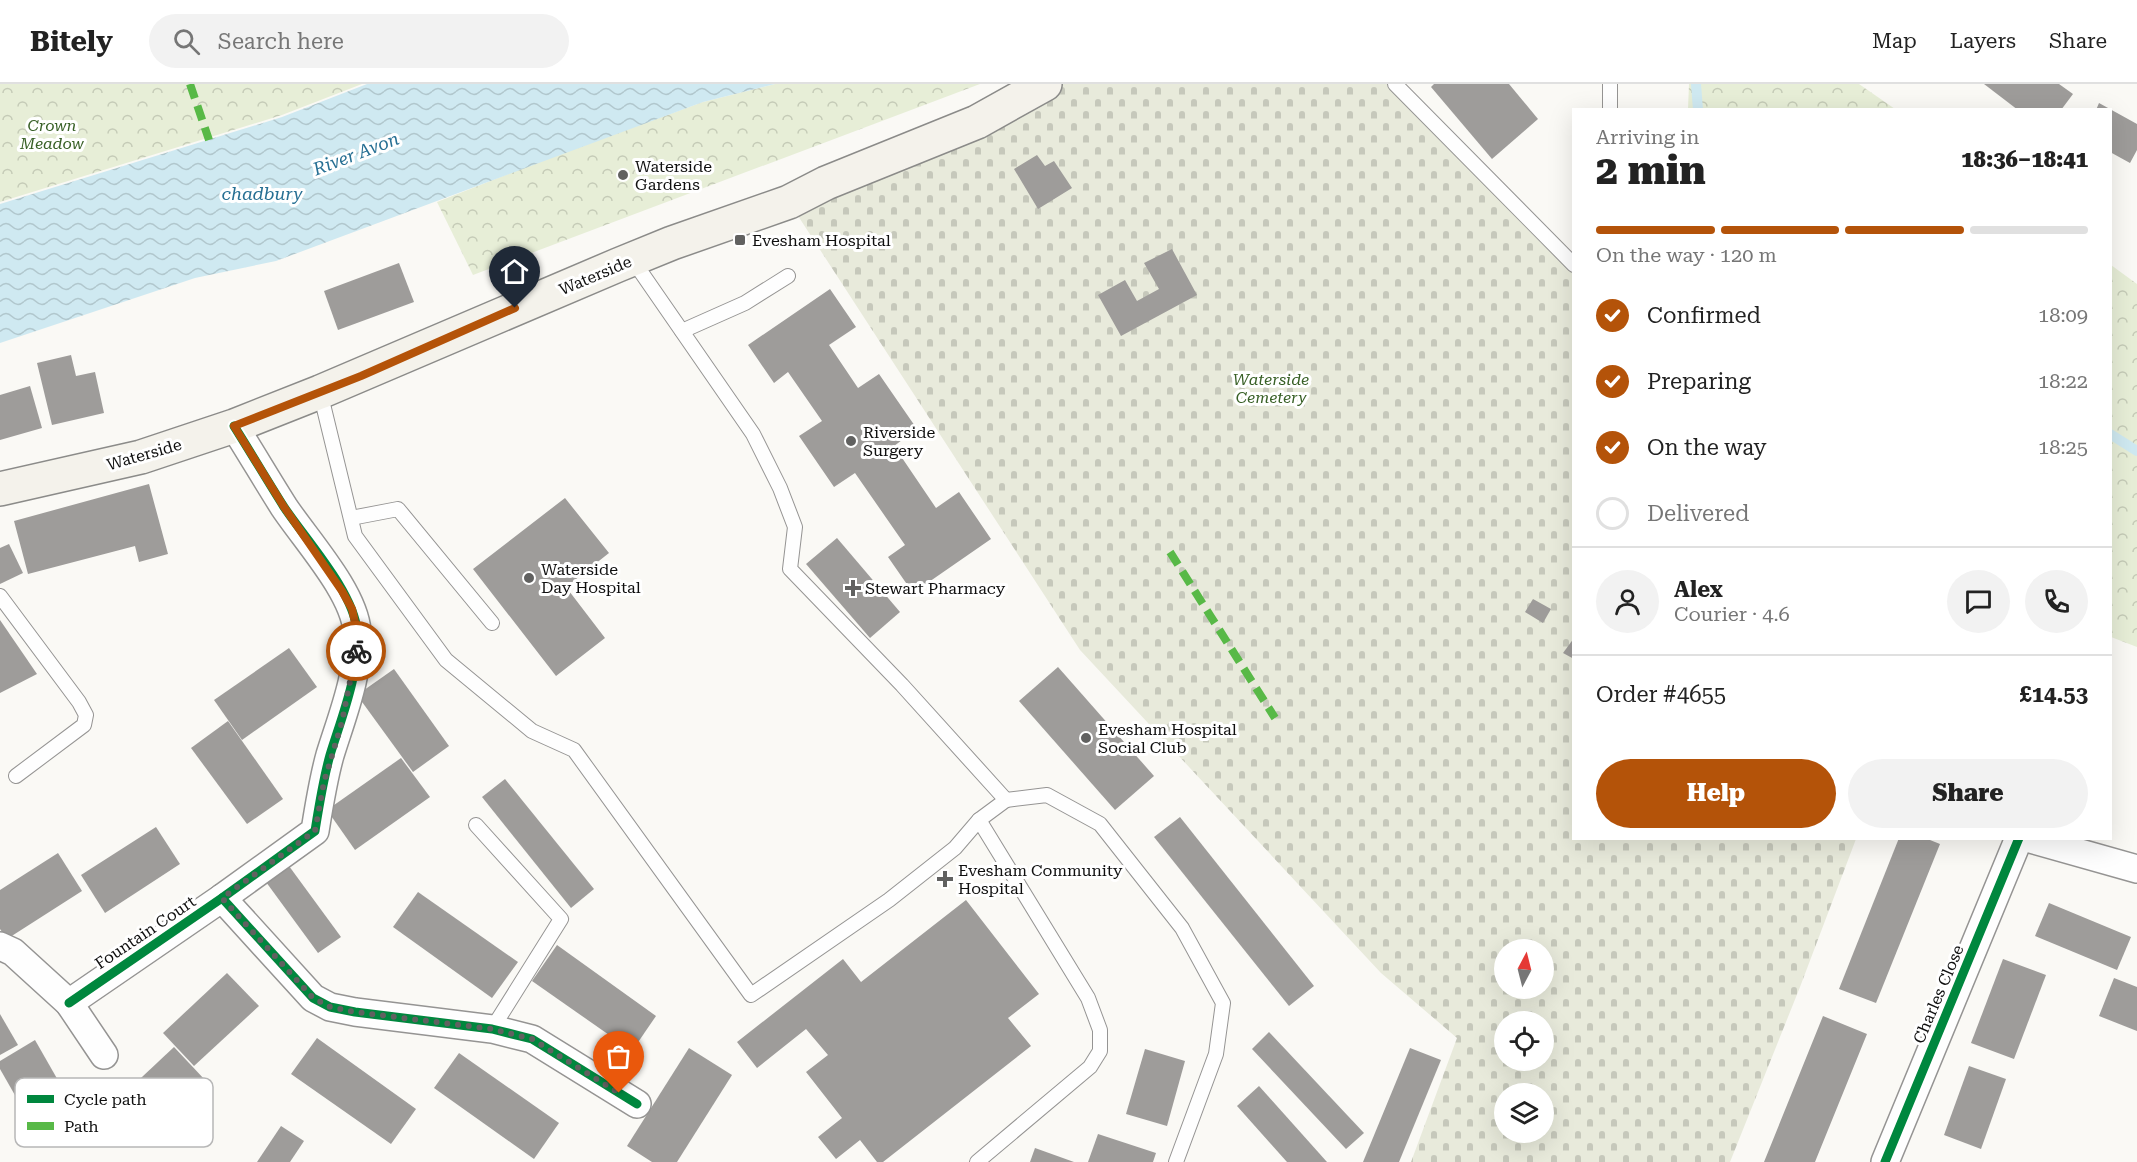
<!DOCTYPE html>
<meta charset="utf-8">
<style>
body{margin:0;font-family:"Roboto Serif",serif;background:#f2f2f2;color:#222;height:100vh;display:flex;flex-direction:column;font-size:22px;white-space:nowrap}
*{box-sizing:border-box;margin:0}
p{font-size:20px;color:#767676}
.icon{flex:none;width:33px;height:33px;fill:none;stroke:currentColor;stroke-width:2;stroke-linecap:round;stroke-linejoin:round}
.map{position:relative;flex:1;overflow:hidden}
.side{position:absolute;left:1572px;top:24px;width:540px;height:732px;display:flex;flex-direction:column;background:#fff;border-radius:0px;box-shadow:0 6px 24px #0002}
.side>*{flex:none}
.needle{width:39px;rotate:7deg}
.controls{position:absolute;left:1494px;top:855px;display:grid;gap:12px}
.controls a{display:grid;place-items:center;width:60px;height:60px;border-radius:50%;background:#fff;box-shadow:0 6px 24px #0002;font-size:30px}
.pin{position:absolute;display:grid;place-items:center;width:51px;height:51px;color:#fff;margin:-62px -26px;border-radius:50% 50% 50% 0;rotate:-45deg;box-shadow:0 0 6px #0007}
.pin .icon{rotate:45deg}
.courier{position:absolute;display:grid;place-items:center;width:60px;height:60px;margin:-30px;border:4px solid #b45309;border-radius:50%;background:#fff;color:#222;box-shadow:0 2px 8px #0007}
.headline em{font-style:normal;font-weight:800}
.headline div{display:flex;flex-direction:column-reverse}
.headline{display:flex;align-items:center;justify-content:space-between;height:102px;padding:0 24px}
h1{font-size:39px;font-weight:800;line-height:45px}
.bar{display:grid;grid-template-columns:repeat(4,1fr);gap:9px 6px;align-content:center;height:72px;padding:0 24px}
.bar i{height:8px;border-radius:4px;background:#e0e0e0}
.bar .active{background:#b45309}
.bar p{grid-column:span 4}
.line{display:flex;align-items:center;gap:15px;padding:0 24px;border-top:2px solid #e0e0e0}
.line div{flex:1}
.round{display:grid;place-items:center;flex:none;width:63px;height:63px;border-radius:32px;background:#f2f2f2}
ol{padding:0 24px;list-style:none}
li{display:flex;align-items:center;gap:18px;height:66px}
li p{margin-inline-start:auto}
li .icon{padding:6px;border-radius:50%;background:#b45309;color:#fff;stroke-width:4}
li:last-child{color:#767676}
li i{width:33px;height:33px;border:3px solid #e0e0e0;border-radius:50%}
.cta{display:flex;gap:12px;margin-top:auto;padding:12px 24px}
.cta a{flex:1;height:69px;border-radius:36px;background:#b45309;color:#fff;font-size:24px;font-weight:800;line-height:69px;text-align:center}
.cta a+a{background:#f2f2f2;color:#222}
header{display:flex;align-items:center;gap:36px;box-sizing:border-box;height:84px;padding:0 30px;background:#fff;border-bottom:2px solid #e0e0e0}
header strong{font-size:28px}
nav{display:flex;gap:33px;margin-inline-start:auto;font-size:21px}
.search{width:420px;height:54px;background:#f2f2f2;display:flex;align-items:center;gap:15px;box-sizing:border-box;padding:0 21px;border-radius:33px;color:#767676;font-size:22px}
.map>svg:first-child{display:block}
.cemetery{fill:url(#cemetery-stones);fill-rule:evenodd}
.park{fill:url(#park-crowns)}
.water{fill:url(#water-waves)}
.lines{fill:none;stroke-linecap:round;stroke-linejoin:round}
.stream{stroke:#cfe9f1;stroke-width:10}
.building{fill:#9e9c9a}
.lane-casing{stroke:#959493;stroke-width:16}
.street-casing{stroke:#959493;stroke-width:30}
.secondary-casing{stroke:#8b8b89;stroke-width:36}
.lane{stroke:#fefefe;stroke-width:14}
.street{stroke:#fefefe;stroke-width:27}
.secondary{stroke:#f4f2eb;stroke-width:33}
.quiet{stroke:#58b947;stroke-width:8;stroke-dasharray:15 8;stroke-linecap:butt}
.cycleway-casing{stroke:#fff;stroke-width:13}
.cycleway{stroke:#00873e;stroke-width:9}
.done{stroke:#616160;stroke-width:6;stroke-dasharray:0 10.8}
.route{stroke:#b45309;stroke-width:8}
.poi-dot{fill:#616160;stroke:#fff;stroke-width:2}
.labels{text-anchor:middle;stroke-width:6;stroke-linejoin:round;paint-order:stroke}
.park-label{font-size:16px;font-style:italic;fill:#386026;stroke:#fff}
.poi-label{font-size:16px;fill:#0f0f0f;stroke:#fff;text-anchor:start}
.street-label{font-size:16px;fill:#0f0f0f;stroke:#fff}
.water-label{font-size:18px;font-style:italic;fill:#266f93;stroke:#fff}
.key{fill:#fff;stroke:#b7b7b7;stroke-width:1.5}
.key-label{font-size:16px;fill:#0f0f0f}
</style>
<header>
<strong>Bitely</strong>
<div class="search"><svg class="icon" aria-label="search" viewBox="0 0 24 24"><circle cx="10" cy="10" r="6"/><path d="M15 15l6 6"/></svg>Search here</div>
<nav><a>Map</a><a>Layers</a><a>Share</a></nav>
</header>
<div class="map">
<svg width="2137" height="1078" viewBox="0 0 2137 1078">
<defs>
<pattern id="cemetery-stones" width="16" height="16" patternUnits="userSpaceOnUse" patternTransform="scale(1.5)"><rect width="16" height="16" fill="#e8eadb"/><path d="M2 7V4a2 2 0 0 1 4 0v3zM10 15v-3a2 2 0 0 1 4 0v3z" fill="#c6c8bb"/></pattern>
<pattern id="park-crowns" width="20" height="18" patternUnits="userSpaceOnUse" patternTransform="scale(1.5)"><rect width="20" height="18" fill="#e7eed7"/><path d="M2 6a3 3 0 1 1 6 0M12 15a3 3 0 1 1 6 0" fill="none" stroke="#c5cbb7"/></pattern>
<pattern id="water-waves" width="16" height="10" patternUnits="userSpaceOnUse" patternTransform="scale(1.5)"><rect width="16" height="10" fill="#cfe9f1"/><path d="M0 5q4-4 8 0t8 0" fill="none" stroke="#b1c7cd"/></pattern>
</defs>
<rect width="100%" height="100%" fill="#faf9f5"/>
<path class="cemetery" d="M1045,0H1395L1573,181L1574,754L1856,755L1800,903L1730,1078H1411L1457,954L1381,889L1080,566L789,118ZM1504,866H1544V904H1504ZM1504,938H1544V976H1504ZM1504,1010H1544V1048H1504Z"/>
<g class="park">
<path d="M0,0H362L282,31L0,118Z"/>
<path d="M775,0H980L473,191L437,118L554,72L703,18Z"/>
<path d="M1689,0H1859L1895,25H1688Z"/>
<path d="M2111,181L2137,200V563L2111,553Z"/>
</g>
<path class="water" d="M367,0H775L703,18L276,177L195,194L0,259V120L282,33Z"/>
<g class="lines">
<g class="stream">
<path d="M1696,0L1698,26"/>
<path d="M2110,350L2137,367"/>
</g>
</g>
<g class="building">
<path d="M1434,0H1509L1538,35L1492,75L1431,3Z"/>
<path d="M1984,0H2059L2073,10L2061,26H2018Z"/>
<path d="M2099,19L2137,40V66L2130,79L2110,68V26H2096Z"/>
<path d="M1037,71L1045,82L1054,77L1072,104L1038,125L1014,85Z"/>
<path d="M1172,165L1197,211L1121,252L1098,211L1125,196L1137,217L1159,205L1144,179Z"/>
<path d="M399,179L414,218L338,246L324,207Z"/>
<path d="M830,205L856,243L829,261L858,304L879,290L917,345L894,362L936,424L959,408L991,455L913,509L888,473L905,461L855,389L834,403L799,352L822,337L788,288L774,299L748,261Z"/>
<path d="M71,271L76,292L95,288L104,329L52,341L37,279Z"/>
<path d="M30,302L42,344L0,356V311Z"/>
<path d="M149,400L168,470L139,478L135,462L28,490L14,437Z"/>
<path d="M565,414L609,469L566,503L605,554L556,592L473,485Z"/>
<path d="M837,454L900,528L870,554L806,480Z"/>
<path d="M9,460L23,489L0,500V464Z"/>
<path d="M1533,515L1551,525L1543,539L1525,528Z"/>
<path d="M0,536L37,590L0,609Z"/>
<path d="M1574,554V575L1563,569Z"/>
<path d="M289,564L317,603L242,656L214,616Z"/>
<path d="M1058,583L1154,692L1115,726L1019,617Z"/>
<path d="M394,585L449,662L413,688L357,611Z"/>
<path d="M228,637L283,715L247,740L191,664Z"/>
<path d="M401,674L430,713L355,766L327,726Z"/>
<path d="M505,695L594,805L571,824L482,713Z"/>
<path d="M1180,733L1314,902L1289,922L1154,753Z"/>
<path d="M156,743L180,780L105,829L81,791Z"/>
<path d="M1899,754H1925L1940,760L1876,919L1839,905Z"/>
<path d="M58,769L82,807L7,855L0,845V806Z"/>
<path d="M289,782L341,853L318,869L266,798Z"/>
<path d="M418,808L518,878L492,914L393,843Z"/>
<path d="M966,816L1039,910L1008,934L1031,962L883,1078H877L860,1056L836,1075L818,1053L842,1034L806,988L828,971L806,945L757,984L737,958L843,875L861,898Z"/>
<path d="M2049,819L2131,853L2117,886L2035,852Z"/>
<path d="M557,861L656,932L632,967L532,897Z"/>
<path d="M2003,875L2046,891L2014,975L1971,959Z"/>
<path d="M227,889L259,922L194,982L163,949Z"/>
<path d="M2114,894L2137,903V947L2099,932Z"/>
<path d="M0,930L18,961L0,971Z"/>
<path d="M1823,932L1867,950L1817,1073L1815,1078H1764Z"/>
<path d="M1269,948L1364,1049L1346,1065L1252,965Z"/>
<path d="M317,954L416,1025L391,1060L291,990Z"/>
<path d="M35,956L79,1033L40,1055L0,985V977Z"/>
<path d="M174,963L205,996L141,1056L110,1023Z"/>
<path d="M689,964L732,991L677,1078H652L627,1062Z"/>
<path d="M1410,964L1441,976L1399,1078H1363Z"/>
<path d="M1145,965L1185,977L1167,1042L1126,1030Z"/>
<path d="M459,969L559,1039L534,1075L434,1004Z"/>
<path d="M1969,982L2006,995L1981,1065L1944,1051Z"/>
<path d="M1259,1002L1327,1078H1287L1237,1022Z"/>
<path d="M281,1042L304,1057L290,1078H257Z"/>
<path d="M1098,1050L1156,1069L1153,1078H1088Z"/>
<path d="M1035,1064L1074,1078H1030Z"/>
</g>
<g class="lines">
<defs>
<g id="lane">
<path d="M1395,0L1574,181"/>
<path d="M1610,26V0"/>
<path d="M682,247L745,219L788,192"/>
<path d="M320,308L355,452L446,576L532,647L574,666L751,911L889,816L955,764L979,736L1006,716L902,601L790,485L795,443L780,404L753,350L632,175"/>
<path d="M351,434L398,425L492,539"/>
<path d="M0,512L79,618L86,631L84,641L16,692"/>
<path d="M1006,716L1047,711L1100,740L1182,844L1223,919L1216,970L1176,1078"/>
<path d="M476,741L561,835L492,945"/>
<path d="M977,1078L1090,983L1100,967V946L1088,914L979,736"/>
</g>
<g id="street">
<path d="M2027,754L2137,785"/>
<path d="M222,814L313,914L330,923L355,928L492,945L532,955L637,1020"/>
<path d="M0,862L13,868L69,919L104,971"/>
<path d="M69,919L222,814L315,747C319,722 323,696 330,671C342,632 360,589 357,547C354,508 306,456 284,423C267,396 251,369 234,342"/>
<path d="M1885,1078L2019,754"/>
</g>
<path id="secondary" d="M0,405L141,373L234,342L320,308L618,181L672,159L789,118L826,99L977,38L1045,0"/>
</defs>
<use href="#lane" class="lane-casing"/>
<use href="#street" class="street-casing"/>
<use href="#secondary" class="secondary-casing"/>
<use href="#lane" class="lane"/>
<use href="#street" class="street"/>
<use href="#secondary" class="secondary"/>
<g class="quiet">
<path d="M190,0L209,56"/>
<path d="M1170,468L1275,634"/>
</g>
<defs>
<g id="cycleway">
<path d="M222,814L313,914L330,923L355,928L492,945L532,955L637,1020"/>
<path d="M69,919L222,814L315,747C319,722 323,696 330,671C342,632 360,589 357,547C354,508 306,456 284,423C267,396 251,369 234,342"/>
<path d="M1885,1078L2019,754"/>
</g>
</defs>
<use href="#cycleway" class="cycleway-casing"/>
<use href="#cycleway" class="cycleway"/>
</g>
<g class="lines">
<path class="done" d="M356,567L342,638L324,698L315,747L222,814L313,914L330,923L355,928L492,945L532,955L619,1009"/>
<path class="route" d="M356,567L357,547L352,525L342,507L284,423L234,342L361,292L515,224"/>
</g>
<g class="poi-dot">
<circle cx="623" cy="91" r="6"/>
<rect x="734" y="150" width="12" height="12" rx="3"/>
<circle cx="851" cy="357" r="6"/>
<circle cx="529" cy="494" r="6"/>
<path d="M850 495h6v6h6v6h-6v6h-6v-6h-6v-6h6z"/>
<circle cx="1086" cy="654" r="6"/>
<path d="M942 786h6v6h6v6h-6v6h-6v-6h-6v-6h6z"/>
</g>
<g class="labels">
<g class="park-label">
<text x="52" y="47">Crown<tspan x="52" dy="18">Meadow</tspan></text>
<text x="1271" y="301">Waterside<tspan x="1271" dy="18">Cemetery</tspan></text>
</g>
<g class="poi-label">
<text x="635" y="88">Waterside<tspan x="635" dy="18">Gardens</tspan></text>
<text x="752" y="162">Evesham Hospital</text>
<text x="863" y="354">Riverside<tspan x="863" dy="18">Surgery</tspan></text>
<text x="541" y="491">Waterside<tspan x="541" dy="18">Day Hospital</tspan></text>
<text x="865" y="510">Stewart Pharmacy</text>
<text x="1098" y="651">Evesham Hospital<tspan x="1098" dy="18">Social Club</tspan></text>
<text x="958" y="792">Evesham Community<tspan x="958" dy="18">Hospital</tspan></text>
</g>
<g class="street-label">
<text transform="translate(595 191) rotate(-23)" y="6">Waterside</text>
<text transform="translate(144 370) rotate(-16)" y="6">Waterside</text>
<text transform="translate(145 848) rotate(-34)" y="6">Fountain Court</text>
<text transform="translate(1938 910) rotate(-67)" y="6">Charles Close</text>
</g>
<g class="water-label">
<text transform="translate(356 70) rotate(-21)" y="6">River Avon</text>
<text x="262" y="116">chadbury</text>
</g>
</g>
<rect x="15" y="994" width="198" height="69" rx="9" class="key"/>
<rect x="27" y="1011" width="27" height="8" fill="#00873e"/>
<rect x="27" y="1038" width="27" height="8" fill="#58b947"/>
<g class="key-label">
<text x="64" y="1021">Cycle path</text>
<text x="64" y="1048">Path</text>
</g>
</svg>
<div class="controls">
<a><svg class="needle" viewBox="-14 -14 28 28"><path d="M0-13l5 13h-10z" fill="#e53935"/><path d="M0 13l5-13h-10z" fill="#767676"/></svg></a>
<a><svg class="icon" aria-label="locate" viewBox="0 0 24 24"><circle cx="12" cy="12" r="6"/><path d="M12 2v4M12 18v4M2 12h4M18 12h4"/></svg></a>
<a><svg class="icon" aria-label="layers" viewBox="0 0 24 24"><path d="M12 4l9 5-9 5-9-5zM3 14l9 5 9-5"/></svg></a>
</div>
<div class="pin" style="left:619px;top:1009px;background:#ea580c"><svg class="icon" aria-label="bag" viewBox="0 0 24 24"><path d="M5 8h14l-1 12H6zM9 8a3 3 0 0 1 6 0"/></svg></div>
<div class="pin" style="left:515px;top:224px;background:#1f2937"><svg class="icon" aria-label="home" viewBox="0 0 24 24"><path d="M3 11l9-7 9 7M6 9v11h12V9"/></svg></div>
<div class="courier" style="left:356px;top:567px"><svg class="icon" aria-label="bike" viewBox="0 0 24 24"><circle cx="6" cy="16" r="4"/><circle cx="18" cy="16" r="4"/><path d="M6 16l4-8h5l3 8M10 8l3 8H6M13 5h3"/></svg></div>
<section class="side">
<div class="headline"><div><h1>2 min</h1><p>Arriving in</p></div><em>18:36–18:41</em></div>
<div class="bar"><i class="active"></i><i class="active"></i><i class="active"></i><i></i><p>On the way · 120 m</p></div>
<ol>
<li><svg class="icon" aria-label="check" viewBox="0 0 24 24"><path d="M5 12l5 5 9-10"/></svg>Confirmed<p>18:09</p></li>
<li><svg class="icon" aria-label="check" viewBox="0 0 24 24"><path d="M5 12l5 5 9-10"/></svg>Preparing<p>18:22</p></li>
<li><svg class="icon" aria-label="check" viewBox="0 0 24 24"><path d="M5 12l5 5 9-10"/></svg>On the way<p>18:25</p></li>
<li><i></i>Delivered</li>
</ol>
<div class="line" style="height:108px"><a class="round"><svg class="icon" aria-label="person" viewBox="0 0 24 24"><circle cx="12" cy="8" r="4"/><path d="M4 21q1-7 8-7t8 7"/></svg></a><div><b>Alex</b><p>Courier · 4.6</p></div><a class="round"><svg class="icon" aria-label="chat" viewBox="0 0 24 24"><path d="M4 5h16v11H9l-5 4z"/></svg></a><a class="round"><svg class="icon" aria-label="phone" viewBox="0 0 24 24"><path d="M5 4h4l2 5-3 2q2 4 5 5l2-3 5 2v4C11 20 4 13 5 4z"/></svg></a></div>
<div class="line" style="height:78px"><div>Order #4655</div><b>£14.53</b></div>
<div class="cta"><a>Help</a><a>Share</a></div>
</section>
</div>
